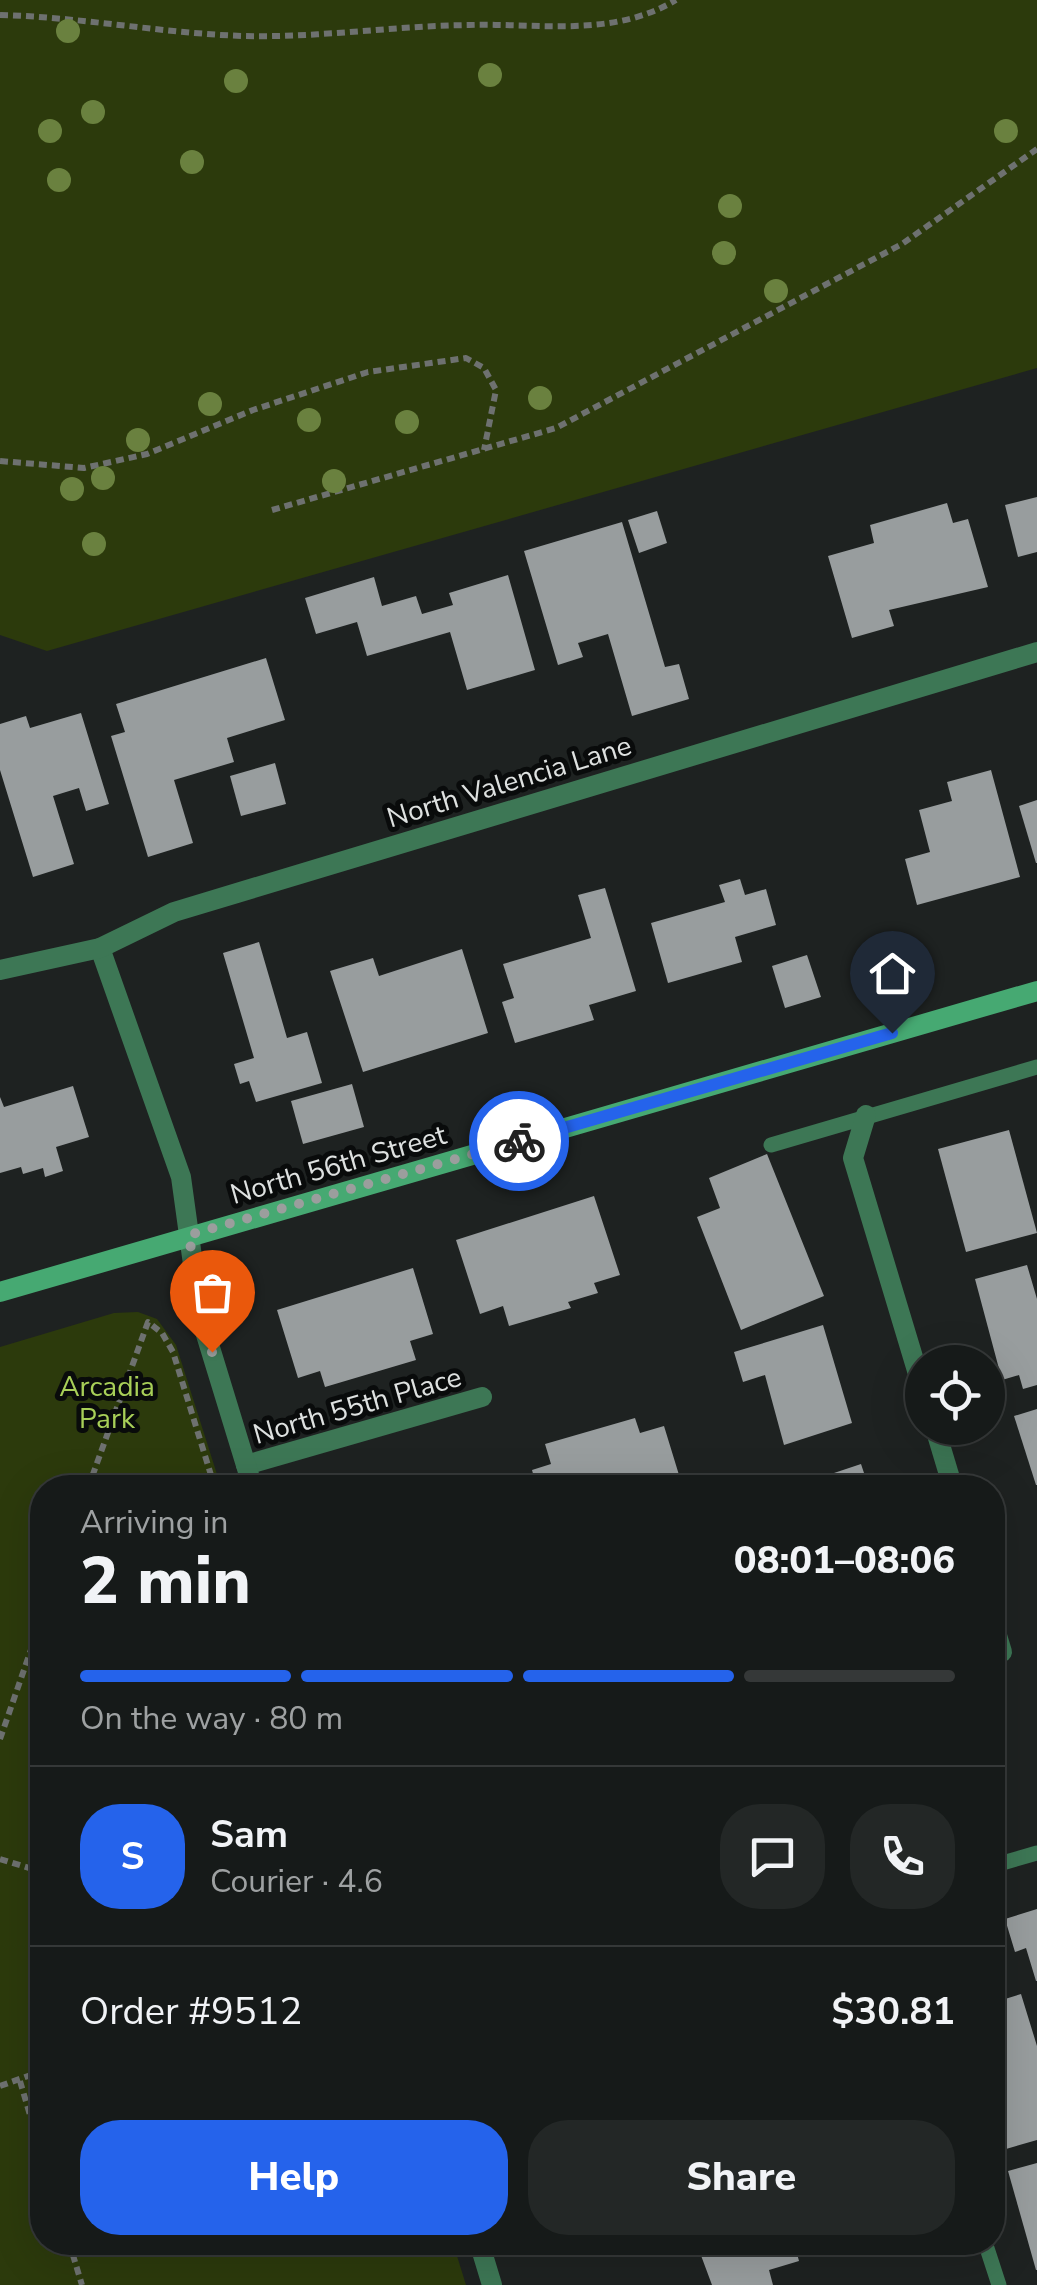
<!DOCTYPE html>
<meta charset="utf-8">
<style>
body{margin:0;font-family:"Nunito Sans",sans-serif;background:#232726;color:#f1f3f6;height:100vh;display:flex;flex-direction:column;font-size:38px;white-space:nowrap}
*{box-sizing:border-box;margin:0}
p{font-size:32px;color:#9ea1a2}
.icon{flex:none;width:55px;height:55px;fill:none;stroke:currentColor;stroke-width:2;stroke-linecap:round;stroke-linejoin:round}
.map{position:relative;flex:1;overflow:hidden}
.details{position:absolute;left:30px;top:1475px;width:975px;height:780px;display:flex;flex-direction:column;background:#161a19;border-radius:40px;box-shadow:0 10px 40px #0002,0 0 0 2px #353838}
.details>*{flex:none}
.tools{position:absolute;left:905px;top:1345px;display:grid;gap:20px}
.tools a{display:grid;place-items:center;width:100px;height:100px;border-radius:50%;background:#161a19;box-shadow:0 10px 40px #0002,0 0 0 2px #353838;font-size:50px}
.pin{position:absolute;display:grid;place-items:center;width:85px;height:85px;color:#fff;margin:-102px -42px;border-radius:50% 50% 50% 0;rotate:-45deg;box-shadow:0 0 10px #0007}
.pin .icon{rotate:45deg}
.courier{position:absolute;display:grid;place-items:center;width:100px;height:100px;margin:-50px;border:8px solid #2563eb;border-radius:50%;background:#fff;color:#222;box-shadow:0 2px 12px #0007}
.head em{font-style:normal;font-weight:800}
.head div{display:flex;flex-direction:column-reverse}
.head{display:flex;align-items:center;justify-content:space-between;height:170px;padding:0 50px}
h1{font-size:65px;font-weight:800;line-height:75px}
.bar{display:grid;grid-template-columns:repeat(4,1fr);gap:15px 10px;align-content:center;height:120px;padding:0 50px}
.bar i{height:12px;border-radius:8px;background:#353838}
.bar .on{background:#2563eb}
.bar p{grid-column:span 4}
.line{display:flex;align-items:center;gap:25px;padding:0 50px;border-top:2px solid #353838}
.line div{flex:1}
.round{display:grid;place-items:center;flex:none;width:105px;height:105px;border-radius:40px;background:#232726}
.cta{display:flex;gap:20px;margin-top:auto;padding:20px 50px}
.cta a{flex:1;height:115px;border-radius:40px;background:#2563eb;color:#fff;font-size:40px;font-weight:800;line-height:115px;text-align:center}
.cta a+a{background:#232726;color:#f1f3f6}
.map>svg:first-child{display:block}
.green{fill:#2c3a0c}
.building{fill:#989d9e}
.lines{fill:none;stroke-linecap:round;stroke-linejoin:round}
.path{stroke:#6e7170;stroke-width:6;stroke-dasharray:8 5;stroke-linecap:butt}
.service{stroke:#3d7755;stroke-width:15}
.minor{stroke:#3d7755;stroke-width:20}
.tertiary{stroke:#3d7755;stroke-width:20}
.secondary{stroke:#46a972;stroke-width:20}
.tree{fill:#6a813f}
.done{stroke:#9b9e9d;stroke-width:10;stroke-dasharray:0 18}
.route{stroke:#2563eb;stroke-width:12}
.labels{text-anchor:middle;stroke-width:10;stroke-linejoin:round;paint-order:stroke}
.street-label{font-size:28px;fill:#dee1e0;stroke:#090b0b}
.park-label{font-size:28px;fill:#a8cf58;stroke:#090b0b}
</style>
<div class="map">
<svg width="1037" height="2285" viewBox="0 0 1037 2285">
<rect width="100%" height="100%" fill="#1e2221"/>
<g class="green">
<path d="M0,0H1037V368L47,651L0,635Z"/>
<path d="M138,1312L157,1319L176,1345L221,1487L42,1488V2242L453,2243L466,2285H0V1347L114,1313Z"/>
</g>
<g class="building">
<path d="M1037,497V552L1018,557L1005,505Z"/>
<path d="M947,503L953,523L968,519L988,587L889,610L894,626L852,638L828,556L874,543L870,525Z"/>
<path d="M657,511L667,543L639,553L628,520Z"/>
<path d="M622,522L665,667L679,664L689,699L632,716L608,634L578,643L583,657L558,665L524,551Z"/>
<path d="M508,575L535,670L467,690L450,632L367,656L357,622L316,634L305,598L374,577L382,606L416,596L422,614L453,605L449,593Z"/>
<path d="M266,658L285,720L227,738L234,762L174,780L193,843L148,857L111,736L125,732L116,704Z"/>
<path d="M81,713L109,804L86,811L79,788L53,796L74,864L33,877L0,770V724L26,716L30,728Z"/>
<path d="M275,763L286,804L241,816L230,776Z"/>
<path d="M991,770L1020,877L917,905L905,859L930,852L919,810L952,801L947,782Z"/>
<path d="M1037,800V863H1036L1019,806Z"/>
<path d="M740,879L745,895L766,889L776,925L735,937L742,962L668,983L651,923L725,902L719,885Z"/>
<path d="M605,888L636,991L589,1005L594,1020L515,1043L502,1002L514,998L503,964L591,938L578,895Z"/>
<path d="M259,942L287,1038L307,1032L322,1083L256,1102L249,1081L240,1084L234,1064L254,1058L223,953Z"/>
<path d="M462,949L488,1033L363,1072L330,971L373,958L379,976Z"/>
<path d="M807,955L821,997L785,1008L772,966Z"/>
<path d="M352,1084L364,1127L303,1144L291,1101Z"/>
<path d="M73,1086L89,1137L56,1147L63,1171L45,1177L43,1168L23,1174L21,1167L0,1173V1097L4,1107Z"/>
<path d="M1009,1130L1037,1233L966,1252L938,1149Z"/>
<path d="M767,1154L824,1296L741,1330L697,1217L720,1208L709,1178Z"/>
<path d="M594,1196L620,1275L594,1283L598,1293L568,1302L571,1308L509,1326L503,1306L480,1314L456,1240Z"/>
<path d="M1027,1265L1037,1299V1385L1023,1389L1019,1375L1002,1380L975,1279Z"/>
<path d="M413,1268L433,1334L410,1341L416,1360L325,1387L320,1371L298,1378L277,1310Z"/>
<path d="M823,1325L852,1423L784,1445L765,1375L743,1382L734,1352Z"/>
<path d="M1037,1409V1485H1036L1014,1416Z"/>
<path d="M635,1418L640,1433L664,1426L683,1488H537L532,1470L551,1464L545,1444Z"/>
<path d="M861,1464L869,1488H809L807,1482Z"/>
<path d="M450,1473L455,1488H406V1487Z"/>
<path d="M1037,1909V1981H1036L1026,1948L1015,1952L1005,1919Z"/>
<path d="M1021,1994L1037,2046V2140L1006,2149L1000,2130L992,2132V2003Z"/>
<path d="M1037,2163V2270H1036L1008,2171Z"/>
<path d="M696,2242H794L799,2261L769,2270L773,2285H712Z"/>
</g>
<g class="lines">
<g class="path">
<path d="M0,15C81,17 160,33 242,36C318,38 392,26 469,25C540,23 612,38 676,0"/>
<path d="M0,461L84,468L147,454L253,410L368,372L466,358L484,368L496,390L484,450"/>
<path d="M272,510L556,428L902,244L1037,149"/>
<path d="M88,1488L148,1322L162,1333L173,1352L215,1488"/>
<path d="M0,1739L42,1618"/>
<path d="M0,1859L42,1872"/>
<path d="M20,2081L42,2156"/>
<path d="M0,2086L42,2071"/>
<path d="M69,2242L82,2285"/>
</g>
<g class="service">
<path d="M771,1145L1037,1067"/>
<path d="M992,1866L1037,1853"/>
<path d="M985,2242L999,2285"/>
</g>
<g class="minor">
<path d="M100,948L181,1177L189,1235"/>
<path d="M0,970L100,948L174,912L1037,652"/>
<path d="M866,1115L853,1158L922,1387"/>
<path d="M935,1428L953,1488"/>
<path d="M246,1465L482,1397"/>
<path d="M992,1619L1002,1652"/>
</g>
<g class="tertiary">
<path d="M189,1235L200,1315L253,1488"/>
<path d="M479,2242L492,2285"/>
</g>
<path class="secondary" d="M0,1292L1037,991"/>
</g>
<g class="tree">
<circle cx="68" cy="31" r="12"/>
<circle cx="490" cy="75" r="12"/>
<circle cx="236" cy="81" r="12"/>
<circle cx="93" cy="112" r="12"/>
<circle cx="50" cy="131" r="12"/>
<circle cx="1006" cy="131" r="12"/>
<circle cx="192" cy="162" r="12"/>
<circle cx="59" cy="180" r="12"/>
<circle cx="730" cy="206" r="12"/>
<circle cx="724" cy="253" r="12"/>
<circle cx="776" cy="291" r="12"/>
<circle cx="540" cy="398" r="12"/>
<circle cx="210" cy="404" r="12"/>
<circle cx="309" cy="420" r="12"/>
<circle cx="407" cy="422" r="12"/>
<circle cx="138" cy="440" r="12"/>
<circle cx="103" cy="478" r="12"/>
<circle cx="334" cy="481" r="12"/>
<circle cx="72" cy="489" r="12"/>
<circle cx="94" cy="544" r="12"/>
</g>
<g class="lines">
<path class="done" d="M212,1352L200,1314L189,1235L519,1141"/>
<path class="route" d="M519,1141L892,1033"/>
</g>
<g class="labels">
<g class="street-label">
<text transform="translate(509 781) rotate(-17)" y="10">North Valencia Lane</text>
<text transform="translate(338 1164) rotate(-16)" y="10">North 56th Street</text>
<text transform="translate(357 1405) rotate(-16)" y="10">North 55th Place</text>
</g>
<g class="park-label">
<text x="107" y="1396">Arcadia<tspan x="107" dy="32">Park</tspan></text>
</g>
</g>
</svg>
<div class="tools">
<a><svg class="icon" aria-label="locate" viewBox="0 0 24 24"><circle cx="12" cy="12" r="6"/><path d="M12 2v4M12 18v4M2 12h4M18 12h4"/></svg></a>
</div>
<div class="pin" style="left:212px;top:1352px;background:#ea580c"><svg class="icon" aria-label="bag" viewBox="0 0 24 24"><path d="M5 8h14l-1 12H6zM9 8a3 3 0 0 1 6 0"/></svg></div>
<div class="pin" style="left:892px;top:1033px;background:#1f2937"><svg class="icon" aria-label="home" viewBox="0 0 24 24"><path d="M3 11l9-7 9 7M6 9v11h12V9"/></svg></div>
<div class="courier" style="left:519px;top:1141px"><svg class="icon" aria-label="bike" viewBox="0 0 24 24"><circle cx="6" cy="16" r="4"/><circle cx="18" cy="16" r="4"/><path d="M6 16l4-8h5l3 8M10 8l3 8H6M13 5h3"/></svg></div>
<section class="details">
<div class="head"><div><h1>2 min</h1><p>Arriving in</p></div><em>08:01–08:06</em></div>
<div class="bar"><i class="on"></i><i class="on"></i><i class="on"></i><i></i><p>On the way · 80 m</p></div>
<div class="line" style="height:180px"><b class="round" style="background:#2563eb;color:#fff">S</b><div><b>Sam</b><p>Courier · 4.6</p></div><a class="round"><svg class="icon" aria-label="chat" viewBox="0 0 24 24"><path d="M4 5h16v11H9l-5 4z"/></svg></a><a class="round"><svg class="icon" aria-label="phone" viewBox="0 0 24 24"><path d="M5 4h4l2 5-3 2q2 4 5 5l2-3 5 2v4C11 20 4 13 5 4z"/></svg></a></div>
<div class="line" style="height:130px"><div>Order #9512</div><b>$30.81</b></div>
<div class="cta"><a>Help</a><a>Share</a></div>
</section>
</div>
